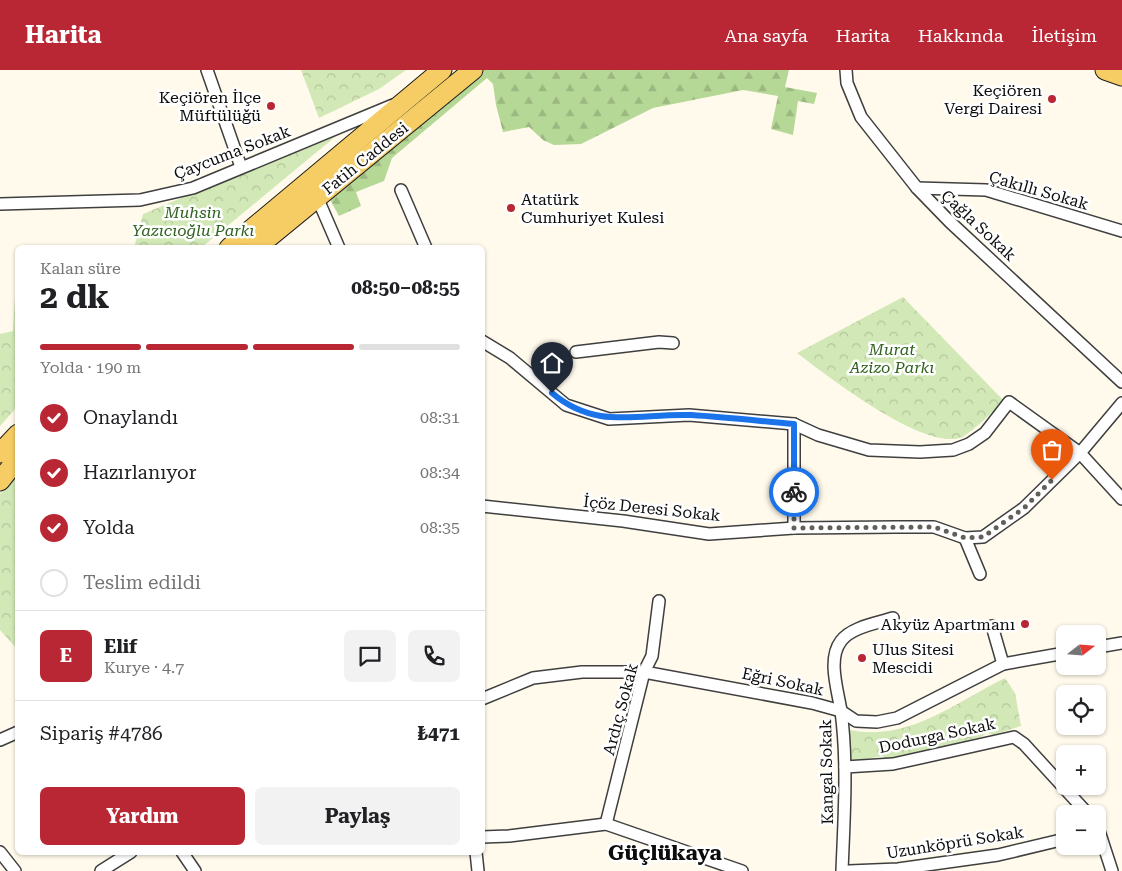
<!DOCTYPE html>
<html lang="tr">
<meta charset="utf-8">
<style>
body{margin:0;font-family:"Roboto Serif",serif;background:#f2f2f2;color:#202124;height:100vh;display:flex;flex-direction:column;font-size:19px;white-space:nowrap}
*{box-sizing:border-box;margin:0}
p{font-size:16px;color:#757577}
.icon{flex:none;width:28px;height:28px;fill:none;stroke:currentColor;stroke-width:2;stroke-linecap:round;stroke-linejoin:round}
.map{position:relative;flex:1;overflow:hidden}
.details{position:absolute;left:15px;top:175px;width:470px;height:610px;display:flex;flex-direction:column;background:#fff;border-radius:8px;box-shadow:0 1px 4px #0004}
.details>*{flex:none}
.needle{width:32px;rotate:73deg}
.buttons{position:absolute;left:1056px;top:555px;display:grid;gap:10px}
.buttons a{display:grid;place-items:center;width:50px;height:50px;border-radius:8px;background:#fff;box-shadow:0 1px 4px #0004;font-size:25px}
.pin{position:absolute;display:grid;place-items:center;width:42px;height:42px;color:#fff;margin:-51px -21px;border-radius:50% 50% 50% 0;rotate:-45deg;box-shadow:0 0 5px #0007}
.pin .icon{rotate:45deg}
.courier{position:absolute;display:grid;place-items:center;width:50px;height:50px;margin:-25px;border:4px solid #1a73e8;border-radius:50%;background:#fff;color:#222;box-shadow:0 1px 6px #0007}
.head em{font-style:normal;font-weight:700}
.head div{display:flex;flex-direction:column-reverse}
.head{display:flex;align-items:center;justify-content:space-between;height:85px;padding:0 25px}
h1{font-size:32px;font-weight:700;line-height:38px}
.bar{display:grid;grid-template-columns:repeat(4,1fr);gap:8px 5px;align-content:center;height:60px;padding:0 25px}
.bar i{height:6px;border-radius:4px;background:#e0e0e0}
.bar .on{background:#b92734}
.bar p{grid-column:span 4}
.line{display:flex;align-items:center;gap:12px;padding:0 25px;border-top:1px solid #e0e0e0}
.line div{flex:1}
.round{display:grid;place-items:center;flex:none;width:52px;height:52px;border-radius:8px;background:#f2f2f2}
ol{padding:0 25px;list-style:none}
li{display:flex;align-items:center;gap:15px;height:55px}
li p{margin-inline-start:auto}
li .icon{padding:5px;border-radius:50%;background:#b92734;color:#fff;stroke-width:4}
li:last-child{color:#757577}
li i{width:28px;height:28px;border:2px solid #e0e0e0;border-radius:50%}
.cta{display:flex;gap:10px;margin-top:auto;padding:10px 25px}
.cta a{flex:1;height:58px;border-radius:8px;background:#b92734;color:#fff;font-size:20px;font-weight:700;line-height:58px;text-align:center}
.cta a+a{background:#f2f2f2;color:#202124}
header{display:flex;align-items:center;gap:30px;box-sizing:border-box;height:70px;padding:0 25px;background:#b92734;color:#fff}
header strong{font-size:24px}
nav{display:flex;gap:28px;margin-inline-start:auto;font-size:18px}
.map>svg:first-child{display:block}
.forest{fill:url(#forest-firs)}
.park{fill:url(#park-crowns)}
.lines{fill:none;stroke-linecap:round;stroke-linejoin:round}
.minor-casing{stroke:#3f3f3f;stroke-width:14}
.primary-casing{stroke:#1d1d1d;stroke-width:21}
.minor{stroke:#fff;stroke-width:11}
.primary{stroke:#f6cd64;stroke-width:19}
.done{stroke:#615f5a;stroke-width:5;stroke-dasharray:0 9}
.route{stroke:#1a73e8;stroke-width:6}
.poi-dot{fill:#b92734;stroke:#fff;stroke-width:2}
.labels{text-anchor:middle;stroke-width:5;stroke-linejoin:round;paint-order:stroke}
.poi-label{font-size:16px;fill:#0c0c0c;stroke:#fff;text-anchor:end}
.street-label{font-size:16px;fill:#0c0c0c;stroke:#fff}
.park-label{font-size:16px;font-style:italic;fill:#2f621e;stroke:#fff}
.district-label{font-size:21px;font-weight:bold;fill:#0c0c0c;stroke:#fff}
</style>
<header>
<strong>Harita</strong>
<nav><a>Ana sayfa</a><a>Harita</a><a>Hakkında</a><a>İletişim</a></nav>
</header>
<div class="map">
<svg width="1122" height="801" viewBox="0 0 1122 801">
<defs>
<pattern id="forest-firs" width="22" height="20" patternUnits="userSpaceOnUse" patternTransform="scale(1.25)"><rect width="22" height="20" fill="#b6d896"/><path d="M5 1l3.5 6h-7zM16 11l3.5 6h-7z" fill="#9bb880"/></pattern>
<pattern id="park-crowns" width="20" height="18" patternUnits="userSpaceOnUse" patternTransform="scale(1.25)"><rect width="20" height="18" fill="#d2e8b6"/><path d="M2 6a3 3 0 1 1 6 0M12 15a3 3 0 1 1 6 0" fill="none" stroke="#b3c69b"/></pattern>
</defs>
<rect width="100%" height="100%" fill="#fffaeb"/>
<path class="forest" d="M482,0H789L785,17L817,23L814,34L798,31L793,65L771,59L778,26L743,20L653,38L581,74L554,75L543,70L529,57L503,62L496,35L493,14L487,8L392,88L384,111L356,122L361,136L339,146L327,124Z"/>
<g class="park">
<path d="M301,0H406L379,19L319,48Z"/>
<path d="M342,61L202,177L134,178L143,144Z"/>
<path d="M16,210H17V337L0,356V264L13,261Z"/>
<path d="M903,227L1004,331C992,342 978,357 964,366C929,386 825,304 797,283Z"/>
<path d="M17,402V579L0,560V424Z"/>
<path d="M1005,608L1015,623L1021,656L993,665L987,663L981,667L885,690L883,686L848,692L846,659C906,674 954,633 1005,608Z"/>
</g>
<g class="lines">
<defs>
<g id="minor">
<path d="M207,0L241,97"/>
<path d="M846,0L847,13L861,47L917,118L950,152L1122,312"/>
<path d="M917,118L986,120L1122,161"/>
<path d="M401,120L426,178"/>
<path d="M317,127L339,178"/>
<path d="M0,134L140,130L193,118L393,35"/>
<path d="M482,271L510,288L566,335L609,349L689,345L794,354L818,365L869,380L920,382L953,380L969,374L985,363L1009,332L1080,383L1122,429"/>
<path d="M576,282L659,272L673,273"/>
<path d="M482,436L623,451L709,464L794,458L896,457H934L965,468L983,467L1024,438L1080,383L1122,333"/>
<path d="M794,458V354"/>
<path d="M965,468L980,504"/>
<path d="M992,556L1003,594"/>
<path d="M1098,577L1122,573"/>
<path d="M482,629L533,608L582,602H644L812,633L841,641L856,651L877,652L897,648L1003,594L1065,583"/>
<path d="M0,670L18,662"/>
<path d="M845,697L893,694L1014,667L1024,674L1088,744"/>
<path d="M606,754L644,602L652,586L659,531"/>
<path d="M1098,758L1112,801"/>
<path d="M482,767L509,766L606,754L742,801"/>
<path d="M0,782L15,801"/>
<path d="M182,782L195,801"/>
<path d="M476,782L478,801"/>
<path d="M101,801L131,782"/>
<path d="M842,801C844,748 848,694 841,641C838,621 827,589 841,571C851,557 878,553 893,548"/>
<path d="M849,801L898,799L998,785L1065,769"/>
</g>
<g id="primary">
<path d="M1105,0L1122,6"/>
<path d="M229,178L442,0"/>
<path d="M256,178L473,0"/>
<path d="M0,383L18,364"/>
<path d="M0,411L18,388"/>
</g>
</defs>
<use href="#minor" class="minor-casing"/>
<use href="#primary" class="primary-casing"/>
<use href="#minor" class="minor"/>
<use href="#primary" class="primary"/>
</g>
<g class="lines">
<path class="done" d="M794,422V458L934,457L965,468L983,467L1024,438L1052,410"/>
<path class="route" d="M552,323C597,361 639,343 691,345C725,347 760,351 794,354V422"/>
</g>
<g class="poi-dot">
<circle cx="1052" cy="29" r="5"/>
<circle cx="271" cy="36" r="5"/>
<circle cx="511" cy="138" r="5"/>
<circle cx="1025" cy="554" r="5"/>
<circle cx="862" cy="588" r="5"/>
</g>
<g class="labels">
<g class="poi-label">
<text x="1042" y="26">Keçiören<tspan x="1042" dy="18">Vergi Dairesi</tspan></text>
<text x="261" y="33">Keçiören İlçe<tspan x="261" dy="18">Müftülüğü</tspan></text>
<text x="521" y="135" text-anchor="start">Atatürk<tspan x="521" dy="18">Cumhuriyet Kulesi</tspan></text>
<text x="1015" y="560">Akyüz Apartmanı</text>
<text x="872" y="585" text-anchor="start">Ulus Sitesi<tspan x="872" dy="18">Mescidi</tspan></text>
</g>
<g class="street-label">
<text transform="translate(232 82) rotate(-21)" y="6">Çaycuma Sokak</text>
<text transform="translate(365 88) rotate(-39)" y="6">Fatih Caddesi</text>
<text transform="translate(1039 120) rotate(16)" y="6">Çakıllı Sokak</text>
<text transform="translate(979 155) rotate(43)" y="6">Çağla Sokak</text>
<text transform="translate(652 438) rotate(6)" y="6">İçöz Deresi Sokak</text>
<text transform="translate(783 611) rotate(12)" y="6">Eğri Sokak</text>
<text transform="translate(620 639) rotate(-75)" y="6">Ardıç Sokak</text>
<text transform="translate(937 665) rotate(-12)" y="6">Dodurga Sokak</text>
<text transform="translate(826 702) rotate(-91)" y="6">Kangal Sokak</text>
<text transform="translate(955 772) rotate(-9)" y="6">Uzunköprü Sokak</text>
</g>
<g class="park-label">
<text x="193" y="148">Muhsin<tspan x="193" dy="18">Yazıcıoğlu Parkı</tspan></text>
<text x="892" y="285">Murat<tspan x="892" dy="18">Azizo Parkı</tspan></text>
</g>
<g class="district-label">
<text x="665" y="790">Güçlükaya</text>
</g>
</g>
</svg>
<div class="buttons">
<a><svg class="needle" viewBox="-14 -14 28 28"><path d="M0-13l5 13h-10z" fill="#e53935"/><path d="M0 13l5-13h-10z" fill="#757577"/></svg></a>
<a><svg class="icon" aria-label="locate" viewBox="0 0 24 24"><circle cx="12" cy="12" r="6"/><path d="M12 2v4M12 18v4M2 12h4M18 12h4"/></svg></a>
<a>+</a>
<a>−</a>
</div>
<div class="pin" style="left:1052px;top:410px;background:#ea580c"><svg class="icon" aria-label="bag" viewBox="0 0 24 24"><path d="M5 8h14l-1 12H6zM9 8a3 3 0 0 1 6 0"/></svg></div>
<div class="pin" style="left:552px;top:323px;background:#1f2937"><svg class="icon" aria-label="home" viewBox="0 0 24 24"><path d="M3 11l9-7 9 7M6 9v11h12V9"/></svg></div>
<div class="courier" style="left:794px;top:422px"><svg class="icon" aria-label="bike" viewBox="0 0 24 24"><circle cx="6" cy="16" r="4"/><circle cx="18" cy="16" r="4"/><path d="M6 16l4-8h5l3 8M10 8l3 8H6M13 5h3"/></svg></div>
<section class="details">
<div class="head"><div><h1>2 dk</h1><p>Kalan süre</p></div><em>08:50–08:55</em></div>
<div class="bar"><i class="on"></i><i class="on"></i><i class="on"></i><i></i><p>Yolda · 190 m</p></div>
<ol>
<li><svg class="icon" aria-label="check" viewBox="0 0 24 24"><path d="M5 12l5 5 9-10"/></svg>Onaylandı<p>08:31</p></li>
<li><svg class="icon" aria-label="check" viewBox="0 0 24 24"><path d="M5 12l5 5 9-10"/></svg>Hazırlanıyor<p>08:34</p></li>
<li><svg class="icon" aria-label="check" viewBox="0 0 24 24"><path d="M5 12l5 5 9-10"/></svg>Yolda<p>08:35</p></li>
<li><i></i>Teslim edildi</li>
</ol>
<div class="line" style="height:90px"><b class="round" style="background:#b92734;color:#fff">E</b><div><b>Elif</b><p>Kurye · 4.7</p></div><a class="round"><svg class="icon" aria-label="chat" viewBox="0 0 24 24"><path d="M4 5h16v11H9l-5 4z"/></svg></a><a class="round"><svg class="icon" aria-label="phone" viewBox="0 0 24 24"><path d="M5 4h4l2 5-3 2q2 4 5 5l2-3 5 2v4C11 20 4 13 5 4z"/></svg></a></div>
<div class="line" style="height:65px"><div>Sipariş #4786</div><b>₺471</b></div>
<div class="cta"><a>Yardım</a><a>Paylaş</a></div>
</section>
</div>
